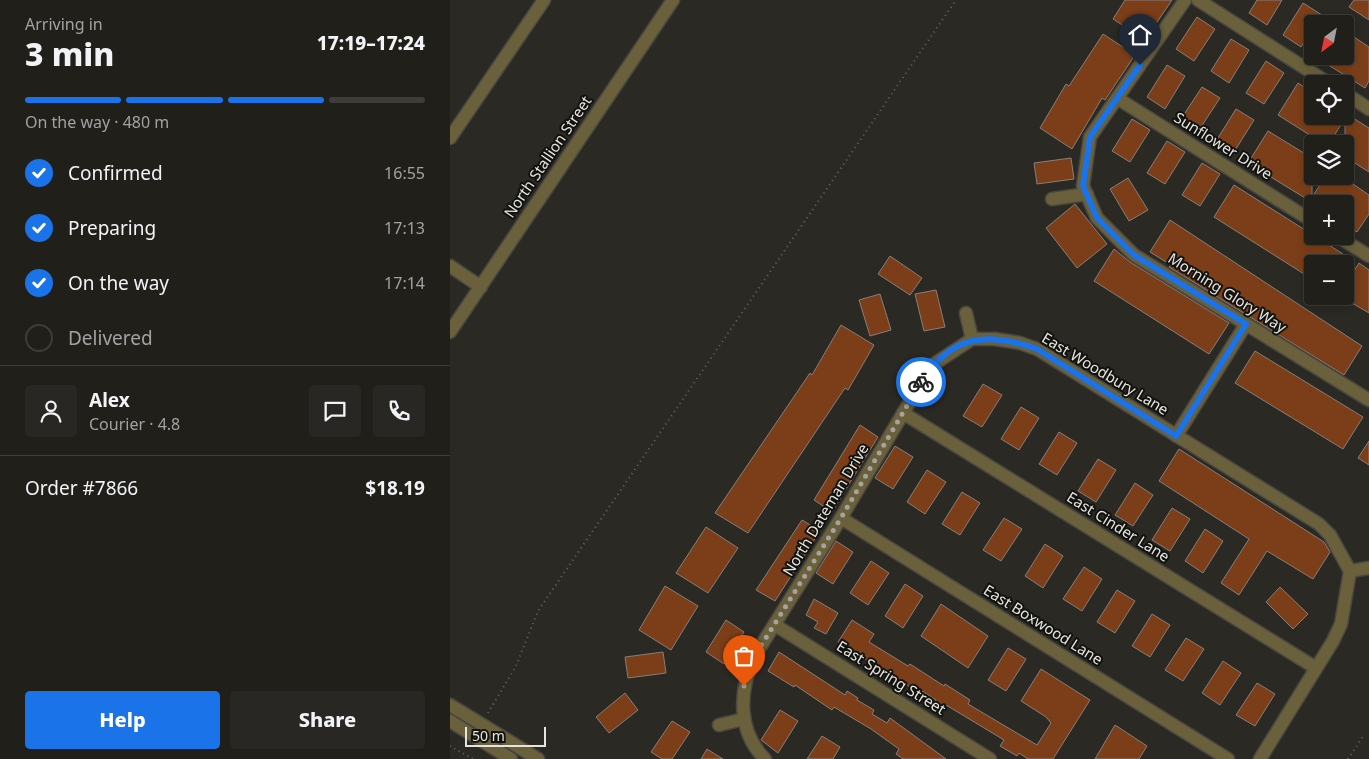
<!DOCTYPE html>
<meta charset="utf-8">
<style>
body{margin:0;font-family:"Noto Sans",sans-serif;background:#282723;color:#f1f3f6;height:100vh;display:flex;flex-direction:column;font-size:19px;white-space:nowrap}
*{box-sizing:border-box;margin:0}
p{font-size:16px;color:#a2a2a2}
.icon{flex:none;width:28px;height:28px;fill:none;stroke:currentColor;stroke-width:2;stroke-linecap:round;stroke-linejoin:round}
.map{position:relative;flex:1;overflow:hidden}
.details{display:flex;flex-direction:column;background:#201f1a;width:450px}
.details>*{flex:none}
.needle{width:32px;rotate:212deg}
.tools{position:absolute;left:854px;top:15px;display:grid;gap:10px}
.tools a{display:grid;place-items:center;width:50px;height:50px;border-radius:5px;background:#201f1a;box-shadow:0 2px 8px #0003,0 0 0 1px #3d3d39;font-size:25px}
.scale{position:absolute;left:15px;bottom:12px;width:81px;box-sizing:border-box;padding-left:5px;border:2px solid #e5e4e0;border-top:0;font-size:14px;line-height:18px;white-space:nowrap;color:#e5e4e0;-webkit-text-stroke:4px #12120f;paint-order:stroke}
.pin{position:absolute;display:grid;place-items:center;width:42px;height:42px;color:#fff;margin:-51px -21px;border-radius:50% 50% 50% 0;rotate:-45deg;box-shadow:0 0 5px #0007}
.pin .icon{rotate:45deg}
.courier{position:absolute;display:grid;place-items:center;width:50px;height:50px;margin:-25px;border:4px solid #1a73e8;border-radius:50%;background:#fff;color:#222;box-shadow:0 1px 6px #0007}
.headline em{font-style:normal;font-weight:800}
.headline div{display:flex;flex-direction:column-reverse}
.headline{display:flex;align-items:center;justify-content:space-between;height:85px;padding:0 25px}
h1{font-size:32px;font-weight:800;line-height:38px}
.bar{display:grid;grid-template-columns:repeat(4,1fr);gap:8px 5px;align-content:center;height:60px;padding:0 25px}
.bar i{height:6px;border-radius:4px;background:#3d3d39}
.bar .current{background:#1a73e8}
.bar p{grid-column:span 4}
.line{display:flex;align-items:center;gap:12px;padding:0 25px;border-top:1px solid #3d3d39}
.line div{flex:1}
.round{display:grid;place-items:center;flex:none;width:52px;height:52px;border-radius:5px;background:#282723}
ol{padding:0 25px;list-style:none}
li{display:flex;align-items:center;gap:15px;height:55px}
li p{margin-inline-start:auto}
li .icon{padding:5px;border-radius:50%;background:#1a73e8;color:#fff;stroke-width:4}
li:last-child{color:#a2a2a2}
li i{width:28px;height:28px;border:2px solid #3d3d39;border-radius:50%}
.cta{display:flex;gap:10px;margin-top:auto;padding:10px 25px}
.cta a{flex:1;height:58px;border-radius:5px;background:#1a73e8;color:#fff;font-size:20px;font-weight:800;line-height:58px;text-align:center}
.cta a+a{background:#282723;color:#f1f3f6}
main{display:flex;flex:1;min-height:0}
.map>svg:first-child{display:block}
.building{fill:#7b3e18;stroke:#867f7b}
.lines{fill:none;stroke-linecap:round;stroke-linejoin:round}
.minor-casing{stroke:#494741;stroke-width:15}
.path{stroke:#66655f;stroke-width:2;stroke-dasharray:1 4;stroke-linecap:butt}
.minor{stroke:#6a603b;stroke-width:12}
.done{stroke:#a4a39e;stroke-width:5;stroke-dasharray:0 9}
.route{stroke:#1a73e8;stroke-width:6}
.labels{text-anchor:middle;stroke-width:4;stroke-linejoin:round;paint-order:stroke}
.street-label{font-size:15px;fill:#e5e4e0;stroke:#12120f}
</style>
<main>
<section class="details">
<div class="headline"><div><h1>3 min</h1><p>Arriving in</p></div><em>17:19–17:24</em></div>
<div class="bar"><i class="current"></i><i class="current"></i><i class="current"></i><i></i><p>On the way · 480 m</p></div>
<ol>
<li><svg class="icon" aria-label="check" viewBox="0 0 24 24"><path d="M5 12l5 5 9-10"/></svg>Confirmed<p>16:55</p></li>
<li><svg class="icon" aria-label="check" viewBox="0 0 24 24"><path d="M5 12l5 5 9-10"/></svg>Preparing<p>17:13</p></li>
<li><svg class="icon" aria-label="check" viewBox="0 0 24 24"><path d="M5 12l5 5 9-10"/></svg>On the way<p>17:14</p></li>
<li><i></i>Delivered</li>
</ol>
<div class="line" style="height:90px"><a class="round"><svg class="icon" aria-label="person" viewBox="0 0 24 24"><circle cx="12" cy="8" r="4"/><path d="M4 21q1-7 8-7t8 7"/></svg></a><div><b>Alex</b><p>Courier · 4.8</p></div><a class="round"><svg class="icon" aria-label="chat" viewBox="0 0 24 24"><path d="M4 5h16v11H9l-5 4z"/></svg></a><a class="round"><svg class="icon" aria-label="phone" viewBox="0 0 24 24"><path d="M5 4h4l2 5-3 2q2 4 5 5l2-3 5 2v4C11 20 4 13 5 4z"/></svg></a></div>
<div class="line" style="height:65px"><div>Order #7866</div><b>$18.19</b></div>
<div class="cta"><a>Help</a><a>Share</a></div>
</section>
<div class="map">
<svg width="919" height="759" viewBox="0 0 919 759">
<rect width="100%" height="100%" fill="#2b2923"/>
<g class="building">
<path d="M675,0H722L695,40L663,19Z"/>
<path d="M807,0H832L817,25L799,13Z"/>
<path d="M904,0H919V20L899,7Z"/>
<path d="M853,3L872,15L866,24H862V29L851,47L833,35Z"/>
<path d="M747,17L765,29L744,61L726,49Z"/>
<path d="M895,31L919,47V81L915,88L864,56H895Z"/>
<path d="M653,34L685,55L655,100L652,98L622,149L590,128L616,84L619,86Z"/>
<path d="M781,39L799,50L779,83L761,71Z"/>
<path d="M816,61L834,73L814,104L796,93Z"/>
<path d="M717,65L735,76L715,109L697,97Z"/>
<path d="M848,83L862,92V101L853,116H895V113L919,128V172L895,157V118L879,144H874L828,115Z"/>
<path d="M752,87L770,98L749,130L731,119Z"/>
<path d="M786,109L804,120L784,152L766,141Z"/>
<path d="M682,119L700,130L680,162L662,151Z"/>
<path d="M818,131L862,158V197L876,176H891L919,195V214L907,232L895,225V204H858L860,201L798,163Z"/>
<path d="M717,141L735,152L715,184L697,173Z"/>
<path d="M621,158L624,179L587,184L584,163Z"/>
<path d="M752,163L770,174L750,206L732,195Z"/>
<path d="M678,178L698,210L679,221L660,189Z"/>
<path d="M784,185L893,254L887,264H862V279L764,217Z"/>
<path d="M625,204L657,244L627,268L596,228Z"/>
<path d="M720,220L912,346L894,375L719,267L721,265L700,252Z"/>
<path d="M664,249L680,262L779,323L759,354L644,281Z"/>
<path d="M440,256L472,278L460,295L428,274Z"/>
<path d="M909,263L919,270V313L895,299V285Z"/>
<path d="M486,290L495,327L474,331L465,294Z"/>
<path d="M430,294L441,330L420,336L409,300Z"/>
<path d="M391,325L424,345L398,390L395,388L298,533L265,513L360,373L362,375Z"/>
<path d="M805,351L913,417L893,449L785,383Z"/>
<path d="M533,384L552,395L532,427L513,416Z"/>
<path d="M571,407L589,418L569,450L551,439Z"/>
<path d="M410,425L428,437L382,512L364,500Z"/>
<path d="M609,432L627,443L607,475L589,464Z"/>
<path d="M919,441V465L908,458Z"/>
<path d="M445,446L463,457L443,489L425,478Z"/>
<path d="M729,449L874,542L880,552L863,579L817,551L789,595L771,583L799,539L709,481Z"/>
<path d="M648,459L666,470L646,502L628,491Z"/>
<path d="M477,470L496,482L475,514L457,502Z"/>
<path d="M685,483L703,495L683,526L665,515Z"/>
<path d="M512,492L530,503L510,535L492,524Z"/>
<path d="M722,508L740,519L720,551L702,540Z"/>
<path d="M554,518L572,529L551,561L533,550Z"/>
<path d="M352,520L370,531L325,601L306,590Z"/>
<path d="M256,527L288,548L258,593L226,573Z"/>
<path d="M755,529L773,541L753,573L735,561Z"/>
<path d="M386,541L403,552L383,584L366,573Z"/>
<path d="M595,544L613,556L593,588L575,576Z"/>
<path d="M421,561L439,573L418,605L400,593Z"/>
<path d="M634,567L652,579L632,611L613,599Z"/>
<path d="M455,584L473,596L453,628L435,616Z"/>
<path d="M215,586L248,606L221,650L189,630Z"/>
<path d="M830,587L858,614L843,629L816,602Z"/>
<path d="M667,590L685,601L665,633L647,622Z"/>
<path d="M364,599L388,613L376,634L364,628L368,622L356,615Z"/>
<path d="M491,604L538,636L518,668L471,636Z"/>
<path d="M702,614L720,625L700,657L682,646Z"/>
<path d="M276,620L294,632L274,664L256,652Z"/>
<path d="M402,620L424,634L419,642L458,666L460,664L494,686L495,684L520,700L518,704L587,745L601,723L596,717L571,701L591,669L640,700L603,759H578L569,753L567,756L550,746L554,740L496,705L493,709L484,703L486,700L464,686L463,689L388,642Z"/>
<path d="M736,638L754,649L733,681L715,670Z"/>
<path d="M558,648L576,659L556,691L538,680Z"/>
<path d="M213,652L216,673L178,678L175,657Z"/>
<path d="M329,652L395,695L397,691L408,698L407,700L424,710L422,714L437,723L440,718L496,759H453L446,754L449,749L421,729L384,707L382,710L345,685L344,687L318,671Z"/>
<path d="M773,661L791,673L770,705L752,693Z"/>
<path d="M807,683L825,694L805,726L786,715Z"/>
<path d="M175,693L188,710L159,733L146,717Z"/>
<path d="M330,710L348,721L328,753L311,740Z"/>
<path d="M222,721L240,732L222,759H212L201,752Z"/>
<path d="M665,725L697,746L689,759H645Z"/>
<path d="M372,736L390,747L383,759H357Z"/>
<path d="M257,749L273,759H251Z"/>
</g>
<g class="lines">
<defs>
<g id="minor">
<path d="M735,0L640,137L633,186L647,218L684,255L919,400"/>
<path d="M748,0L880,84"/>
<path d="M895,93L919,109"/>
<path d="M667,98L862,221"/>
<path d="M0,138L94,0"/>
<path d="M602,199L637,194"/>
<path d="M887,236L919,256"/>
<path d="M0,266L31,287"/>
<path d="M516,313L522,339"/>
<path d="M0,332L223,0"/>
<path d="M453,413L866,668"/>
<path d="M726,436L796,324"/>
<path d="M391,518L778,759"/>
<path d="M900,571L919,568"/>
<path d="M325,625L540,759"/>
<path d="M0,705L88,759"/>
<path d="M0,721L61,759"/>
<path d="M269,725L294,719"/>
<path d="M315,759C287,731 289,691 304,657L391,518L481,366L522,339H545L570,343L587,349L869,524L880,535L900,571"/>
<path d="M810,759L883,641L891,624L900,571"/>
</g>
</defs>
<use href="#minor" class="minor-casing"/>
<g class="path">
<path d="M38,713L66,666L88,611L506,0"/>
<path d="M0,746L23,759"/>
<path d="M898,759L914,735"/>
</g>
<use href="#minor" class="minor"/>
</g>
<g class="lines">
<path class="done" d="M294,686L304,657L391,518L471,382"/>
<path class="route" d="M471,382C501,335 537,331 587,349L726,436L796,324L684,255L647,218L633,186L640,137L690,65"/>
</g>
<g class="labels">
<g class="street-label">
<text transform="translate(773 146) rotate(32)" y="5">Sunflower Drive</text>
<text transform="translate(98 157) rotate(-56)" y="5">North Stallion Street</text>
<text transform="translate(777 293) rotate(32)" y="5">Morning Glory Way</text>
<text transform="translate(655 374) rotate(31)" y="5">East Woodbury Lane</text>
<text transform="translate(376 510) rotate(-59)" y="5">North Dateman Drive</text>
<text transform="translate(668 527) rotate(32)" y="5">East Cinder Lane</text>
<text transform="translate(593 625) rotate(32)" y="5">East Boxwood Lane</text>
<text transform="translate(441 678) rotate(32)" y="5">East Spring Street</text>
</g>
</g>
</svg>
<div class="tools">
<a><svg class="needle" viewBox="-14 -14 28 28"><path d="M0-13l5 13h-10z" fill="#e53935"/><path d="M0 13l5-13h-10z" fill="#a2a2a2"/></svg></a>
<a><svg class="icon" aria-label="locate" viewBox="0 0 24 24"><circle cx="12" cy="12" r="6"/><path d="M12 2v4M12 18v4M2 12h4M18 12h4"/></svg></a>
<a><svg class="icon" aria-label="layers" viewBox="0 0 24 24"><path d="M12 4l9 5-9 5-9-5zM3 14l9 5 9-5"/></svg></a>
<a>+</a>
<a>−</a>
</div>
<div class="scale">50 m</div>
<div class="pin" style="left:294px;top:686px;background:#ea580c"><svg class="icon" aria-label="bag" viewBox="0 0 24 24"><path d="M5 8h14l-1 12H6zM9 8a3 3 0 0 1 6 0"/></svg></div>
<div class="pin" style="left:690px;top:65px;background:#1f2937"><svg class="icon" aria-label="home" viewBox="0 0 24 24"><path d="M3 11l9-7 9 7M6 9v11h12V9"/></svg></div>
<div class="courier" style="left:471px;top:382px"><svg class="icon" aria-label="bike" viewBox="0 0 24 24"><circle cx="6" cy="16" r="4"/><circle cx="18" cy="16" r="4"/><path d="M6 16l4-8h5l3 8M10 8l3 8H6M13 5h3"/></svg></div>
</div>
</main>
